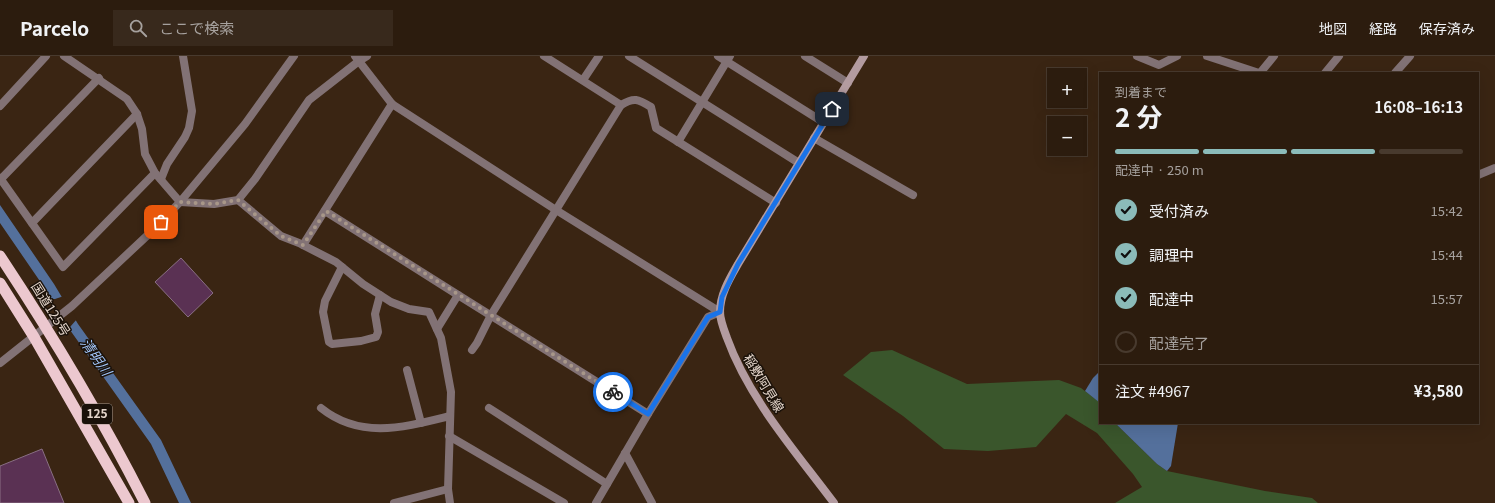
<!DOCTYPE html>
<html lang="ja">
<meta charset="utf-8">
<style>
body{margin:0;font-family:Georgia,"Noto Sans JP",serif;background:#38291c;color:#f1f3f6;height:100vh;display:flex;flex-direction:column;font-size:15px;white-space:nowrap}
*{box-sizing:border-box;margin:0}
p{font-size:13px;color:#a6a19e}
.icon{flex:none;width:22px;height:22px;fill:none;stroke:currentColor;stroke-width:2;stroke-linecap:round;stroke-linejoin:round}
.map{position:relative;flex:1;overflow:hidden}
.sheet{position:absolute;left:1099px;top:16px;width:380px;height:352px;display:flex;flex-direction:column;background:#2c1c0e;border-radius:0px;box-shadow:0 4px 16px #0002,0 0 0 1px #483a2e}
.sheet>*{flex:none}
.buttons{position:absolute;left:1047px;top:12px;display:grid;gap:8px}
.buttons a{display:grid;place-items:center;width:40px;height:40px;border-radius:0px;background:#2c1c0e;box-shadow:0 4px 16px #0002,0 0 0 1px #483a2e;font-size:20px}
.pin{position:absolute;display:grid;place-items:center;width:34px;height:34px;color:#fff;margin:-17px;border-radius:8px;box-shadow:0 2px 6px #0006}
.courier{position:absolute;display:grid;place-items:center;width:40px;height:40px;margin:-20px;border:3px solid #1a73e8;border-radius:50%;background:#fff;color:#222;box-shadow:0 1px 5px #0007}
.overview em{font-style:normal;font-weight:700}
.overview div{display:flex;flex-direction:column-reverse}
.overview{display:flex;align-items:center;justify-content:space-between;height:68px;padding:0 16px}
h1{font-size:26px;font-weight:700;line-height:30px}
.bar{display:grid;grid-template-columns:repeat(4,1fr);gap:6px 4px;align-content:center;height:48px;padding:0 16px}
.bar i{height:5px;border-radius:3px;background:#483a2e}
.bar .on{background:#8bbbb9}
.bar p{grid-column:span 4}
.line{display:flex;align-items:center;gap:10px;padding:0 16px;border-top:1px solid #483a2e}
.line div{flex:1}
ol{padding:0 16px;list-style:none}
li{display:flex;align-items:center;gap:12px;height:44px}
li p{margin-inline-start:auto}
li .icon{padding:4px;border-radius:50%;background:#8bbbb9;color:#111;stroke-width:4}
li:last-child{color:#a6a19e}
li i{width:22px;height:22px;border:2px solid #483a2e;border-radius:50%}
header{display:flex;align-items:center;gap:24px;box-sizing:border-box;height:56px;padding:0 20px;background:#2c1c0e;border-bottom:1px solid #483a2e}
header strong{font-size:19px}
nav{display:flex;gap:22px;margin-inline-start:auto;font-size:14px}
.search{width:280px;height:36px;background:#38291c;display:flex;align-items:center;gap:10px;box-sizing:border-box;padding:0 14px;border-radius:0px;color:#a6a19e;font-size:15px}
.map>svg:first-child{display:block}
.green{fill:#3a562c}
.water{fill:#54709c}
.pier{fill:#3a2513}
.building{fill:#5a3153;stroke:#896f83}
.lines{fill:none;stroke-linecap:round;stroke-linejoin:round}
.minor{stroke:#827275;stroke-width:8}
.tertiary{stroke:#827275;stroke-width:8}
.secondary{stroke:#b39ba0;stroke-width:8}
.trunk{stroke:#ecc8cf;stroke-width:11}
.done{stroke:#a89789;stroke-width:4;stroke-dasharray:0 7.2}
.route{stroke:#1a73e8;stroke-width:5}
.labels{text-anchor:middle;stroke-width:3;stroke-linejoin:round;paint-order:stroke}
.shield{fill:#1a1109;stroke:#a79a8f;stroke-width:1}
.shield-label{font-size:12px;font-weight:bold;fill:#e3d4c9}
.street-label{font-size:13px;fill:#e3d4c9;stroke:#1a1109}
.water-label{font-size:14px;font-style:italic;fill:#a3c7fc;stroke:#1a1109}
</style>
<header>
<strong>Parcelo</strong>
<div class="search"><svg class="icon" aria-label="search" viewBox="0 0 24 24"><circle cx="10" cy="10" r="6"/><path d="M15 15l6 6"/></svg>ここで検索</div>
<nav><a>地図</a><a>経路</a><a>保存済み</a></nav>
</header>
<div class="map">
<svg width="1495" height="447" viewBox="0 0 1495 447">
<rect width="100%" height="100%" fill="#3a2513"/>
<path class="green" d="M892,294L967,328L1059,324L1081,332L1098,345L1100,347V367H1115L1157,408L1167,415L1265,435L1312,442L1318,447H1115L1142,431L1133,418L1097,377L1066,358L1036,391L988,395L944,393L903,360L843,319L871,296Z"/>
<g class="water">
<path d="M0,149L54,228L78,268L161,384L191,447H179L151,388L70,274L46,234L0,167Z"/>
<path d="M1100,315V347L1085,335L1093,322Z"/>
<path d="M1115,367H1178L1171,410L1167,415L1157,408Z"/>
</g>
<path class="pier" d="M64,240L77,263L70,271L69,275L49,243H55Z"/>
<g class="building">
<path d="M181,202L213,237L188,261L155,226Z"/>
<path d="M42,393L64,447H0V410Z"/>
</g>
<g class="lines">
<g class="minor">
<path d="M64,0L127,43L137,58L142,73L145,98L155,117L180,146L214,148L238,144L255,123L309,44L359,5L367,0"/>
<path d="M355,0L392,48L556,154L720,256"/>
<path d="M544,0L621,49"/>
<path d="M629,0L799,107"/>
<path d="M718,0L823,66"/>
<path d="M805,0L848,27"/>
<path d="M1137,0L1159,9L1177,0"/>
<path d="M1207,0L1259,17"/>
<path d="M1260,17L1274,0"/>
<path d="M1325,17L1339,0"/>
<path d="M1395,17L1410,0"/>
<path d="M583,24L599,0"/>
<path d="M0,50L46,0"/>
<path d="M814,82L913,139"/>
<path d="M678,86L730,0"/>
<path d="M1478,119L1495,112"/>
<path d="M0,122L63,211L155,117"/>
<path d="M1,123L99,22"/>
<path d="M161,123L167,108L185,81L189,72L192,55L183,0"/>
<path d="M238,144L281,180L299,187L336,206L363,228L391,246L409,253L429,256L441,282L451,336L448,433L450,447"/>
<path d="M325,155L458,239"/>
<path d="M32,167L137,58"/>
<path d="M303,189L392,48"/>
<path d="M342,211L325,245L323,256L329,286L332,288L361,285L376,281L378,276L375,258L380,239"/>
<path d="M437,273L458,239L648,358"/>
<path d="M472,294L477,287L491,259L621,49C634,41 638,43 651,51L656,72L776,147"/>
<path d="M407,314L421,367"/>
<path d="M321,352C361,384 405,371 450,360"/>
<path d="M489,352L607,428"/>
<path d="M449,380L564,447"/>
<path d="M625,397L652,447"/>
<path d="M394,447L448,433"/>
<path d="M596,447L648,358L708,261L720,256"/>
</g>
<path class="tertiary" d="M0,307L72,250L151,176L180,146L245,68L294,0"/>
<path class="secondary" d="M834,447C796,396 749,343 727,282C724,274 720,264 720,256C720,238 730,222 738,208L864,0"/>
<g class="trunk">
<path d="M0,200C53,280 102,362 145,447"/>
<path d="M0,227L34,281L129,447"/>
</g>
</g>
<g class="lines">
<path class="done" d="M161,166L180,146L214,148L238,144L281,180L303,189L326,155L613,336"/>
<path class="route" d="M613,336L648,358L708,261L720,256L722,241L738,208L832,53"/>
</g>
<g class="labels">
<rect class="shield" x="82" y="348" width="30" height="20" rx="3"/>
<g class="shield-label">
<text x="97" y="362">125</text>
</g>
<g class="street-label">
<text transform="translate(51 253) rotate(58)" y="5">国道125号</text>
<text transform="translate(764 327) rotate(59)" y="5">稲敷阿見線</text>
</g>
<g class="water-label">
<text transform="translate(96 301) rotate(55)" y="5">清明川</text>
</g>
</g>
</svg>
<div class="buttons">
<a>+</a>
<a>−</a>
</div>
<div class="pin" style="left:161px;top:166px;background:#ea580c"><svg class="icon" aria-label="bag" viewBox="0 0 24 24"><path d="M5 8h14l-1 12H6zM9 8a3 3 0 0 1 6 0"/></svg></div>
<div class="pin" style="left:832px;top:53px;background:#1f2937"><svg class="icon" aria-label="home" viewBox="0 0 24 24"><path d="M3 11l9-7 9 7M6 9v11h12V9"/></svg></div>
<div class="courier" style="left:613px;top:336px"><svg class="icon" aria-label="bike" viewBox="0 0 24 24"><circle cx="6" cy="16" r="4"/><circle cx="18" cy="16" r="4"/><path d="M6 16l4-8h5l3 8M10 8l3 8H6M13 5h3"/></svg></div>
<section class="sheet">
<div class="overview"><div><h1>2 分</h1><p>到着まで</p></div><em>16:08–16:13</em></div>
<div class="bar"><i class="on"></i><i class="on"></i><i class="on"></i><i></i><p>配達中 · 250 m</p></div>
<ol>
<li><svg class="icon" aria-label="check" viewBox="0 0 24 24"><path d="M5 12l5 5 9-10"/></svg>受付済み<p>15:42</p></li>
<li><svg class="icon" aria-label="check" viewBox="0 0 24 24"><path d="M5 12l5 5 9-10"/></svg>調理中<p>15:44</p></li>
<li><svg class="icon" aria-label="check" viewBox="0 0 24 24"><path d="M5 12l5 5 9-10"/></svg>配達中<p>15:57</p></li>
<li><i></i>配達完了</li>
</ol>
<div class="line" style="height:52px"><div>注文 #4967</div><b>¥3,580</b></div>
</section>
</div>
